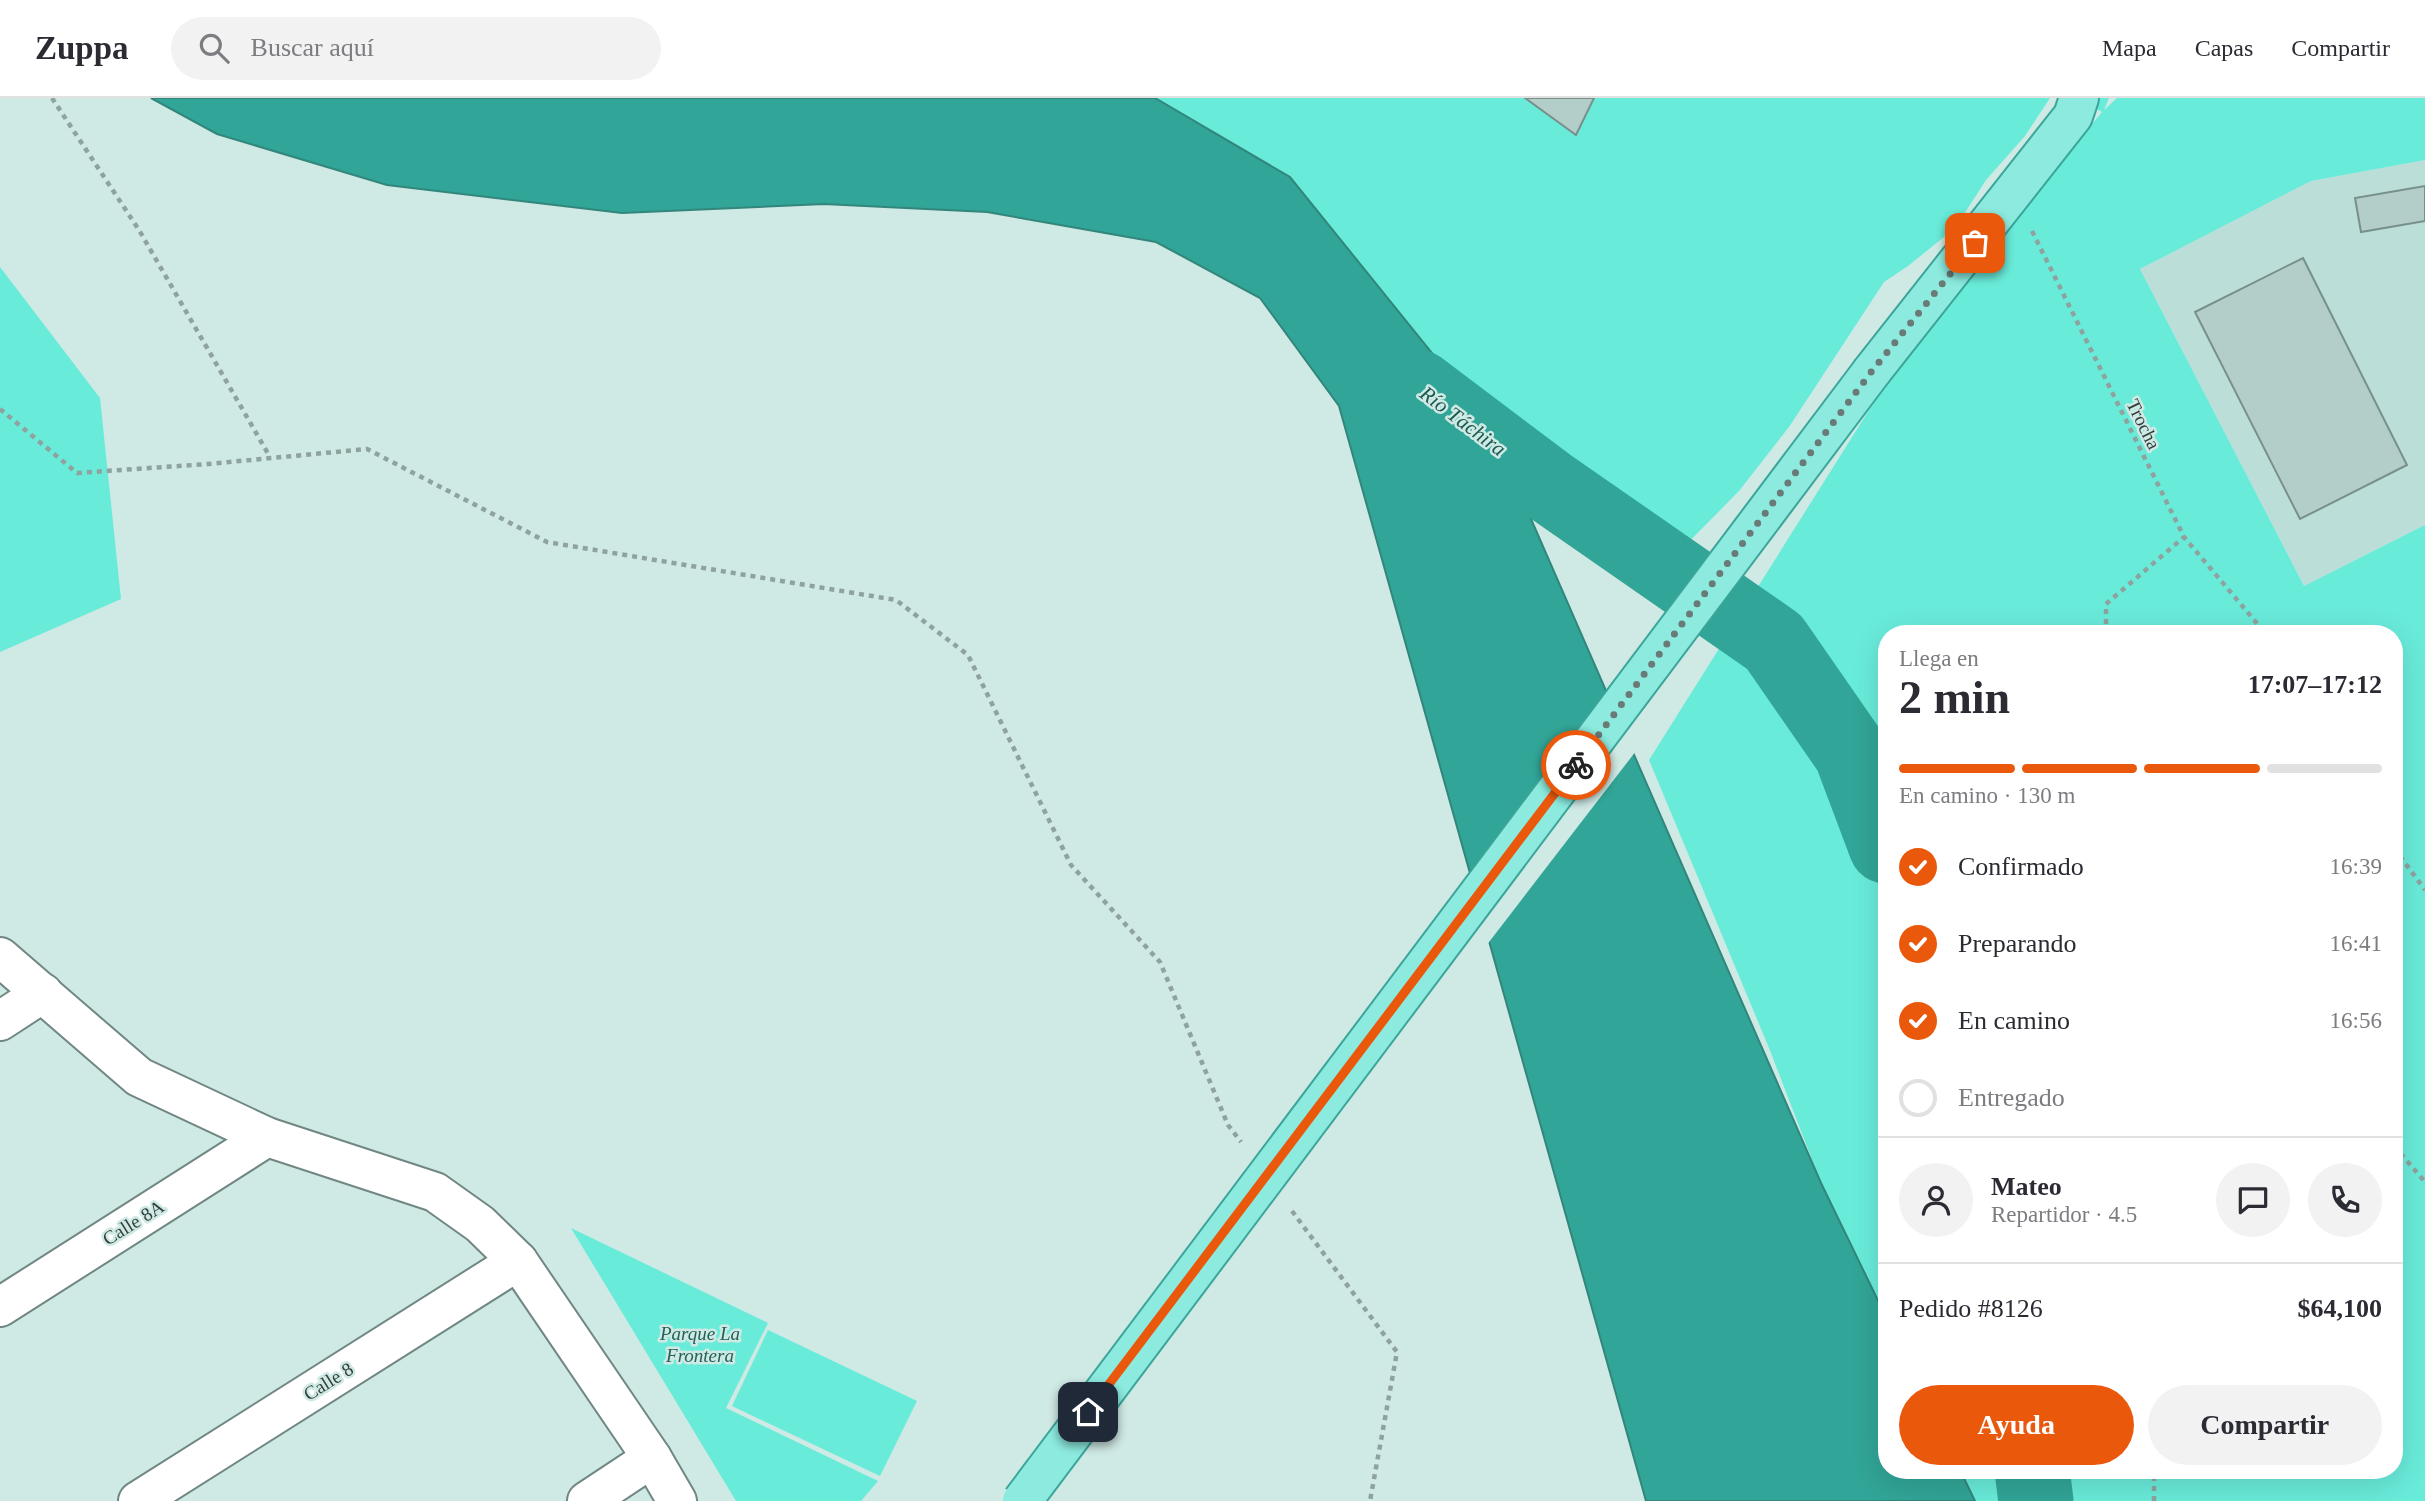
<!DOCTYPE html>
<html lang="es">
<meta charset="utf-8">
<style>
body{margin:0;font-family:Georgia,serif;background:#f2f2f3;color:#2b2b33;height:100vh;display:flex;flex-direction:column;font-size:26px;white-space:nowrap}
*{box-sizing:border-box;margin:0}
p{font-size:23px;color:#7c7c81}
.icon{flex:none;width:38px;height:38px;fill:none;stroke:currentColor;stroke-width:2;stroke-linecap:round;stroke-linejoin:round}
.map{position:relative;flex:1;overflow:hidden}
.side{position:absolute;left:1878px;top:527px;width:525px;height:854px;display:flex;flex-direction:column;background:#fff;border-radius:28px;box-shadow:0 7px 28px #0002}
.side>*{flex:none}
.pin{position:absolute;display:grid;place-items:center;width:60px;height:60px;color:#fff;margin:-30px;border-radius:14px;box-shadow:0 4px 10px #0006}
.courier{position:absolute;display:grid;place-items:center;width:70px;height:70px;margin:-35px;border:5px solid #ea580c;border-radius:50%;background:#fff;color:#222;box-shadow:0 2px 9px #0007}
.head em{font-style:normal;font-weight:700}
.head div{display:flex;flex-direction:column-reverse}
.head{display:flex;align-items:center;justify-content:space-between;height:119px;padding:0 21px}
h1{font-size:46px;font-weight:700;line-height:52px}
.bar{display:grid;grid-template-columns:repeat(4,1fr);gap:10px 7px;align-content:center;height:84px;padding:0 21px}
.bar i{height:9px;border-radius:5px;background:#e1e1e2}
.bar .selected{background:#ea580c}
.bar p{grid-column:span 4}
.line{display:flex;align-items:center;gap:18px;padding:0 21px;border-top:2px solid #e1e1e2}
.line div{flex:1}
.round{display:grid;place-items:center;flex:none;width:74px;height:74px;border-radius:37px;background:#f2f2f3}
ol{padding:0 21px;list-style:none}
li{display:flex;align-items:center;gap:21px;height:77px}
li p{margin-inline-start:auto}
li .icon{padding:7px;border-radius:50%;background:#ea580c;color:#fff;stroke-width:4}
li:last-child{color:#7c7c81}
li i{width:38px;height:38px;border:4px solid #e1e1e2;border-radius:50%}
.primary-button{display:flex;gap:14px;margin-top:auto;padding:14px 21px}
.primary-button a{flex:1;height:80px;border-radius:42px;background:#ea580c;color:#fff;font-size:28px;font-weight:700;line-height:80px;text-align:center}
.primary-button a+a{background:#f2f2f3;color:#2b2b33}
header{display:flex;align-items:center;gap:42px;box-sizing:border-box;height:98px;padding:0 35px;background:#fff;border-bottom:2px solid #e1e1e2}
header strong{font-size:33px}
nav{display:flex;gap:38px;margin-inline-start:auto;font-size:24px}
.search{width:490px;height:63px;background:#f2f2f3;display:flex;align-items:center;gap:18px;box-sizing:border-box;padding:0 24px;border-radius:38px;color:#7c7c81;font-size:26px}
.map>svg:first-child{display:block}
.built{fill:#bbded8}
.green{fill:#69ebda}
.water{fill:#31a597;stroke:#32867c;stroke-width:2}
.pier{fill:#cfe9e4}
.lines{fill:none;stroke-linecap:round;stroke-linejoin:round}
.river{stroke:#31a597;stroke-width:75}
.building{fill:#b3cdc8;stroke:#78908b;stroke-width:2}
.minor-casing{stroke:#708783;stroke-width:42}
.primary-casing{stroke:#3ba599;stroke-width:42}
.path{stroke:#8ea29e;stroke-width:4.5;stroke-dasharray:5 5;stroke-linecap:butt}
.minor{stroke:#fff;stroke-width:38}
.primary{stroke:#8ceadf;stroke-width:38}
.primary-bridge-casing{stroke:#3ba599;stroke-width:42;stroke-linecap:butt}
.primary-bridge{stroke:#8ceadf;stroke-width:38}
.done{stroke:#6a7a77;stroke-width:7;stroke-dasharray:0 12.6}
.route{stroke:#ea580c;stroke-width:9}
.labels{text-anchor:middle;stroke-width:5;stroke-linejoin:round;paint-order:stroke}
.street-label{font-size:19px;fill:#343f3d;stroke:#cfe9e4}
.park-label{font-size:19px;font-style:italic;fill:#236058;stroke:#cfe9e4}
.water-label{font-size:21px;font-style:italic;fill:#1b5951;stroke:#cfe9e4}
</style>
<header>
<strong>Zuppa</strong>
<div class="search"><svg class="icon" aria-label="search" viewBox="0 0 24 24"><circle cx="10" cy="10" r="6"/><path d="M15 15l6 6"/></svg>Buscar aquí</div>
<nav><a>Mapa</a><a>Capas</a><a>Compartir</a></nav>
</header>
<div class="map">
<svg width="2425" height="1403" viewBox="0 0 2425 1403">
<rect width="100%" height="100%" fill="#cfe9e4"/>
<path class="built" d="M2425,62V427L2304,488L2140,171L2311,83Z"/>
<g class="green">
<path d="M1155,0H2050L2025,38L1986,82L1955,130L1908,168L1884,184L1789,329L1739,393L1665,468L1614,462L1578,421L1530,376L1290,79Z"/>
<path d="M2076,0H2109L2104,12L2117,0H2425V62L2311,83L2140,171L2304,488L2425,427V1403H1975L1960,1372H2394V536H1886V1219L1821,1085L1769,950L1649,662L1915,239L2102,14Z"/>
<path d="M0,169L100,300L121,501L0,554Z"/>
<path d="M571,1130L768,1225L726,1310L878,1383L861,1403H736Z"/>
<path d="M768,1232L917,1303L880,1378L732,1308Z"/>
</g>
<path class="water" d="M151,0H1155L1290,79L1490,327L1821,1085L1886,1219V1372H1960L1975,1403H1646L1339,308L1260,200L1156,144L987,114L824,106L622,115L387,87L217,36Z"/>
<path class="pier" d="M1612,597L1636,653L1486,848L1468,784Z"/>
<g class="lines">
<g class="river">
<path d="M1418,289L1548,387L1774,544L1851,655L1886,748"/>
<path d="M2032,1372L2036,1403"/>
</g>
</g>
<g class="building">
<path d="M1525,0H1594L1576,37Z"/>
<path d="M2425,88V123L2361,134L2355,100Z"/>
<path d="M2303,160L2407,367L2300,421L2195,214Z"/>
</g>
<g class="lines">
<defs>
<g id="minor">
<path d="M0,859L139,979L267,1039L435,1094L480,1126L518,1163L652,1360L677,1403"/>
<path d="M0,923L43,895"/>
<path d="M0,1209L267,1039"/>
<path d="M138,1403L518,1163"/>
<path d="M587,1403L652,1360"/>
</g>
<path id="primary" d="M1872,273L2073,18L2079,0"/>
</defs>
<use href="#minor" class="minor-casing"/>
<use href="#primary" class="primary-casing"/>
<g class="path">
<path d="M52,0L139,132L270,359"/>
<path d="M2032,133L2184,439L2266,536"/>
<path d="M0,311L77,375L208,366L367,351L547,444L896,502L968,557L1071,767L1160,864L1228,1027L1241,1044"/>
<path d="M2106,536V506L2184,439"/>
<path d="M2394,750L2425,792"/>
<path d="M2394,1048L2425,1084"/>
<path d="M1292,1113L1397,1254L1370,1403"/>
<path d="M2154,1403V1372"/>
</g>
<use href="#minor" class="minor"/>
<use href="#primary" class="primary"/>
<defs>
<path id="primary-bridge" d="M1022,1403L1872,273"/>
</defs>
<use href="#primary-bridge" class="primary-bridge-casing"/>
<use href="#primary-bridge" class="primary-bridge"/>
</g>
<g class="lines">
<path class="done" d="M1576,667L1872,273L1975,145"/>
<path class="route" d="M1088,1314L1576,667"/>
</g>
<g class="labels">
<g class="street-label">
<text transform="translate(2144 326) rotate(64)" y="7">Trocha</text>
<text transform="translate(133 1124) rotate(-32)" y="7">Calle 8A</text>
<text transform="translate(328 1283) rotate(-32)" y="7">Calle 8</text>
</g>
<g class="park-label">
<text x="700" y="1242">Parque La<tspan x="700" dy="22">Frontera</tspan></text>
</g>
<g class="water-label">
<text transform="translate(1463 323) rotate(37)" y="7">Río Táchira</text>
</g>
</g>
</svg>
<div class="pin" style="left:1975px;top:145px;background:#ea580c"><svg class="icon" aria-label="bag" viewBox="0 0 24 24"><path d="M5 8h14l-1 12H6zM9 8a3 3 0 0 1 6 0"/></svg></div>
<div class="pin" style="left:1088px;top:1314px;background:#1f2937"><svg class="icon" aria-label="home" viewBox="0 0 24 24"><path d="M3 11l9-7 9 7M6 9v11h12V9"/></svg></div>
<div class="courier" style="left:1576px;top:667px"><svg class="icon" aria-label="bike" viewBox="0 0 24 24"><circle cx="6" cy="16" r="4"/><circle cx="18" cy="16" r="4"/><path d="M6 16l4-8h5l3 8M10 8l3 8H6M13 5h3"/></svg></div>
<section class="side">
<div class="head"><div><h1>2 min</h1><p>Llega en</p></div><em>17:07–17:12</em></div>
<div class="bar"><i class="selected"></i><i class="selected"></i><i class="selected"></i><i></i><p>En camino · 130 m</p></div>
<ol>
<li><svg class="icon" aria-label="check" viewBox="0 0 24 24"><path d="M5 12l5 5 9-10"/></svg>Confirmado<p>16:39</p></li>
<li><svg class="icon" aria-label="check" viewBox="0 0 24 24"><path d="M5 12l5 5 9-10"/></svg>Preparando<p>16:41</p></li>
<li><svg class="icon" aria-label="check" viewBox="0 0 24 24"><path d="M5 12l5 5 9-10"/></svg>En camino<p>16:56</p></li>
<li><i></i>Entregado</li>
</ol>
<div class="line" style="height:126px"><a class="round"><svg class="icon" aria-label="person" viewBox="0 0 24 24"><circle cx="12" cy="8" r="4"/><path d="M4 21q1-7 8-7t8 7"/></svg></a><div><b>Mateo</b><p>Repartidor · 4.5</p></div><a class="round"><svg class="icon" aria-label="chat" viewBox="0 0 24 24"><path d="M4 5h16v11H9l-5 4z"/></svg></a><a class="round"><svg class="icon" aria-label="phone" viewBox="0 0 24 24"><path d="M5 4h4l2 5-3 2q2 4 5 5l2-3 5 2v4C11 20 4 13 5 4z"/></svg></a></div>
<div class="line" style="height:91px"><div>Pedido #8126</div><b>$64,100</b></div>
<div class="primary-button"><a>Ayuda</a><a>Compartir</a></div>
</section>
</div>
